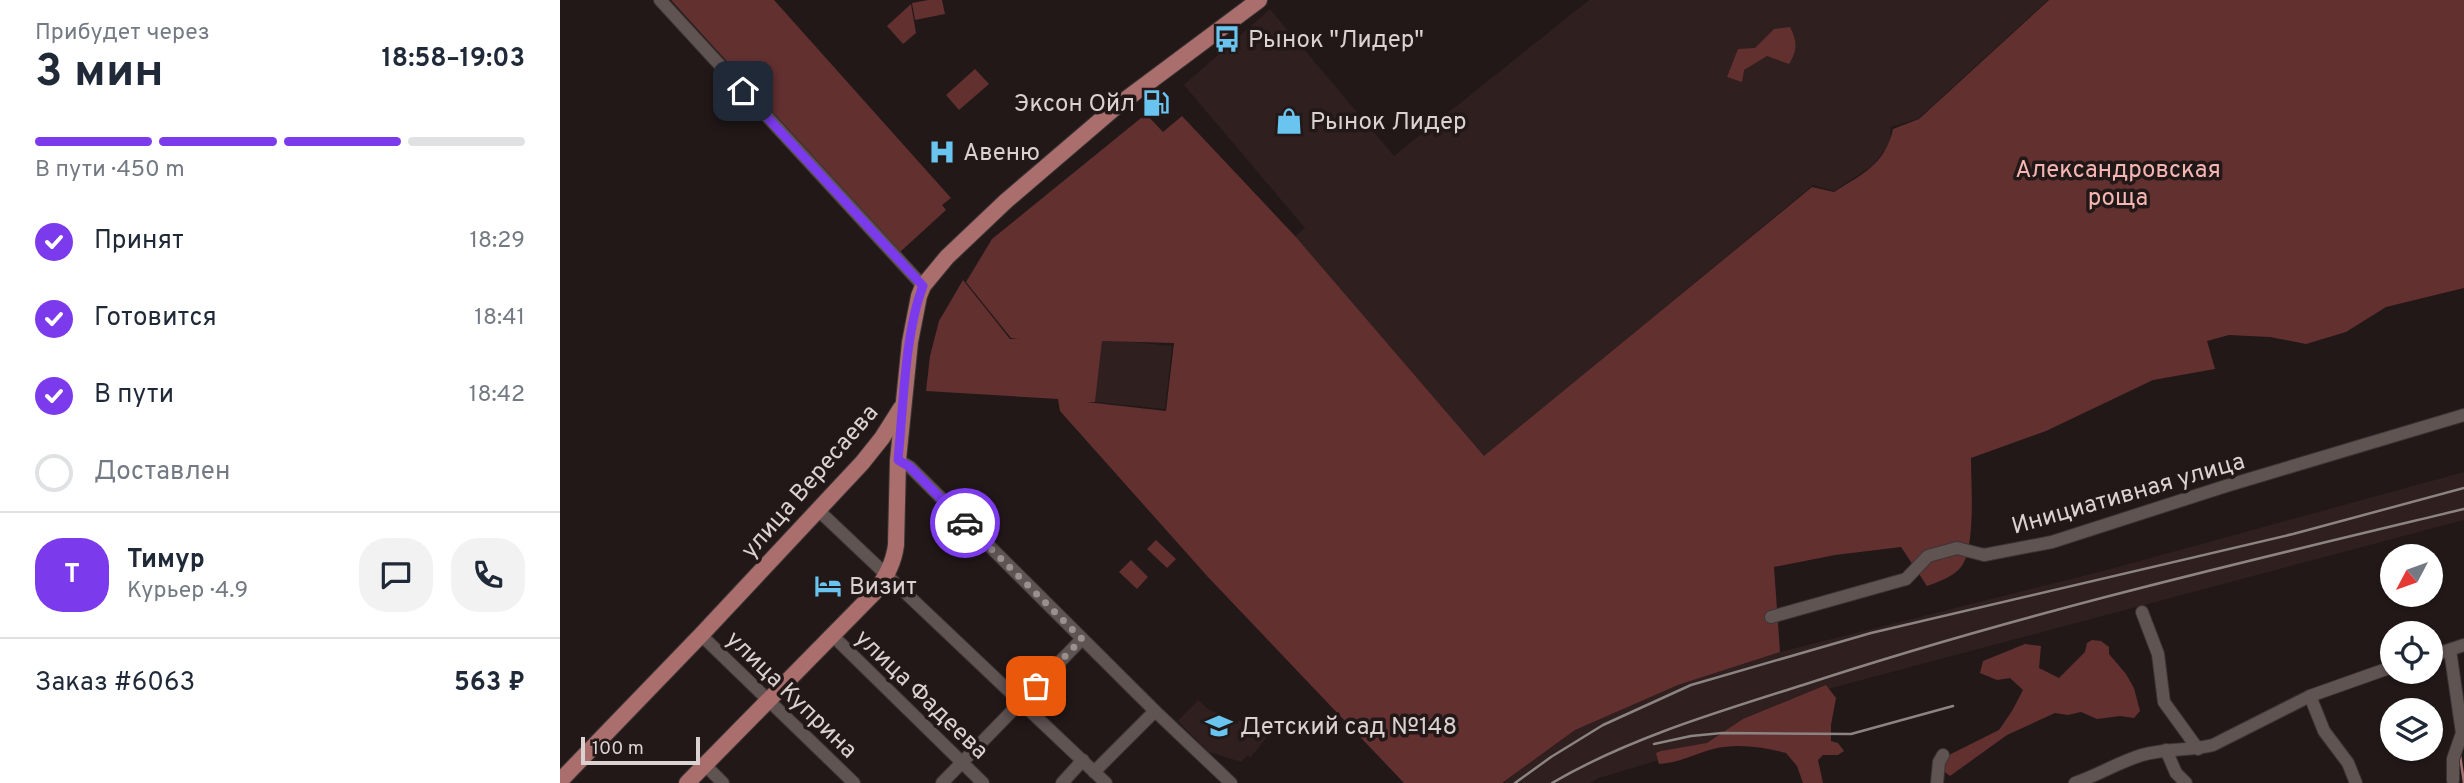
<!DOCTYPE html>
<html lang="ru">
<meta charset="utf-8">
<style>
body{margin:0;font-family:Overpass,sans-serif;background:#f2f2f3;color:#1f2937;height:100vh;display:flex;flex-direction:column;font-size:26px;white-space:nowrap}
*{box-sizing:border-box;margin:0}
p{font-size:23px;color:#747a83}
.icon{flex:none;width:38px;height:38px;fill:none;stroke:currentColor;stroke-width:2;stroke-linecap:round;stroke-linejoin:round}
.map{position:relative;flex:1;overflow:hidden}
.side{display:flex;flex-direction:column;background:#fff;width:560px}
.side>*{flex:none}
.needle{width:46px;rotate:229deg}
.tools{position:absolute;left:1820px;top:544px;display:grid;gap:14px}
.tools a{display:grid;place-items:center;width:63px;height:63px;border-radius:50%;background:#fff;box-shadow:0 2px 5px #0004;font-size:35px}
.scale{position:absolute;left:21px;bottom:18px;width:119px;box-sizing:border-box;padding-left:7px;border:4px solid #d9d2d1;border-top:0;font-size:19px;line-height:24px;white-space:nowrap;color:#d9d2d1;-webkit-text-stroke:5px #221818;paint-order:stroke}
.pin{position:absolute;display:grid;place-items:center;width:60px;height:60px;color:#fff;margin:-30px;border-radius:14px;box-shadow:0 4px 10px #0006}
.courier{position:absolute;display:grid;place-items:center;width:70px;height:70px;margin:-35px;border:5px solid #7c3aed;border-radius:50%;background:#fff;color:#222;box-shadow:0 2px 9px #0007}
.head em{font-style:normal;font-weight:700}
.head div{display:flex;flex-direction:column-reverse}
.head{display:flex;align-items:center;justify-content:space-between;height:119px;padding:0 35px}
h1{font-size:46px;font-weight:700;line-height:52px}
.bar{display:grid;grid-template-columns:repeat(4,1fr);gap:10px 7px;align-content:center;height:84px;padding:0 35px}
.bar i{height:9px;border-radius:5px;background:#e0e1e3}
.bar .current{background:#7c3aed}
.bar p{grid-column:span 4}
.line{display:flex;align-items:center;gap:18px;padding:0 35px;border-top:2px solid #e0e1e3}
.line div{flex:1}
.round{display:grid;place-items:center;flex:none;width:74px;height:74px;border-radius:28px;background:#f2f2f3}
ol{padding:0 35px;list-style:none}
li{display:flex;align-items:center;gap:21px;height:77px}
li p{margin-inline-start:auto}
li .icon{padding:7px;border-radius:50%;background:#7c3aed;color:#fff;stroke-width:4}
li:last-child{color:#747a83}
li i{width:38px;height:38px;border:4px solid #e0e1e3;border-radius:50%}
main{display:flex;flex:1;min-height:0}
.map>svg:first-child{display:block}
.built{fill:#2f1f1e}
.green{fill:#633030;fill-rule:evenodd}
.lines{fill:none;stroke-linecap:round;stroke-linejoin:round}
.stream{stroke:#a47170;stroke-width:2.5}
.minor-casing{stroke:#3c3535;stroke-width:14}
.major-casing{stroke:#3c3535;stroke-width:18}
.minor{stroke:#605453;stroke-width:12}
.major{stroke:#aa6e6c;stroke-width:16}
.rail{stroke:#8c8483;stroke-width:2.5}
.done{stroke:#999190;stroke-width:7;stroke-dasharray:0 12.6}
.route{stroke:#7c3aed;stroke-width:9}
.labels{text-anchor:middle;stroke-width:7;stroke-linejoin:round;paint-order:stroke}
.poi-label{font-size:24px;fill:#d9d2d1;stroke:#221818;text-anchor:start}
.park-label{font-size:24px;fill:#f5b5b2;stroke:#221818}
.street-label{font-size:24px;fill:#d9d2d1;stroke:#221818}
</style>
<main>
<section class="side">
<div class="head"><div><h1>3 мин</h1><p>Прибудет через</p></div><em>18:58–19:03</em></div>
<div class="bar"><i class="current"></i><i class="current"></i><i class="current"></i><i></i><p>В пути · 450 m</p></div>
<ol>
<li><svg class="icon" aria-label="check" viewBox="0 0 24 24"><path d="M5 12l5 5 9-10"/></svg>Принят<p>18:29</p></li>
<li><svg class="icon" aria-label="check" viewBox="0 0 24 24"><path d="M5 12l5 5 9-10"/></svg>Готовится<p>18:41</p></li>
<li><svg class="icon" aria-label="check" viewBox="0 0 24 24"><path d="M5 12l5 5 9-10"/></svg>В пути<p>18:42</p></li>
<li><i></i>Доставлен</li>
</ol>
<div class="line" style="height:126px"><b class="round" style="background:#7c3aed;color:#fff">Т</b><div><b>Тимур</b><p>Курьер · 4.9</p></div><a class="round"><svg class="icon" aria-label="chat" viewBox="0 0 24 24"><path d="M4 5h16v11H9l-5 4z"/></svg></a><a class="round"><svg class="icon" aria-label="phone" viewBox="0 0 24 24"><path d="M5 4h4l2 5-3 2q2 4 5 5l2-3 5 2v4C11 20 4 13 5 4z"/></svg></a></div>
<div class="line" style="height:91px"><div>Заказ #6063</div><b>563 ₽</b></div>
</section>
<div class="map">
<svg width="1904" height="783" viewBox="0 0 1904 783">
<rect width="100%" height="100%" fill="#221818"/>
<g class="built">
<path d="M1029,0H1488L1358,119L1331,127L1329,145L1312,166L1274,191L1253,185L924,457L735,236L745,228L624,85L710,9L834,156Z"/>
<path d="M542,339L612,346L605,409L535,402Z"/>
<path d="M1904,472V520L1245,695L1153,744L1039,778L1030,783H942L1014,730L1118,685L1220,652L1539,572Z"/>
<path d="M638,700L649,710L711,732L690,758L688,755L681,762L649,752L618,721Z"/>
</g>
<g class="green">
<path d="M111,0H214L391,198L382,205L386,210L340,252Z"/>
<path d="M368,0H382L385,14L355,20L352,3Z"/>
<path d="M1489,0H1904V288L1826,307L1786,332L1746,344L1710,337L1669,335L1647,341L1655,369L1593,380L1486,431L1411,458C1411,483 1416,549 1401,567C1393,577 1378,582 1367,586L1341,547L1275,555L1214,567L1220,652L1118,685L1015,730L942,783H844L648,577L500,411L498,399L366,391L370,356L379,321L403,280L450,339H459L451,338L406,282L432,239L586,114L603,132L622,116L735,236L924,456L1252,187L1274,192C1302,174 1325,165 1333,129L1359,119ZM542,341L614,343L606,411L526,402H535Z"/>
<path d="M351,4L356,33L343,44L327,26Z"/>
<path d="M1230,27C1237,41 1238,50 1229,64L1207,56L1184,70L1182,82L1167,77L1178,49L1195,48L1214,29Z"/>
<path d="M415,69L429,84L399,110L386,95Z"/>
<path d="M596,540L616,559L607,568L587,549Z"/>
<path d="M571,560L588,577L577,589L559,572Z"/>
<path d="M1532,640L1541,641L1549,647V654L1566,674L1574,688L1580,711L1574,718L1560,716L1537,719L1521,712L1508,715L1495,713L1447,735L1390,776L1381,769L1389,755L1439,730L1452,711L1463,690L1450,678L1437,680L1420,673L1423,661L1465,644L1481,646L1479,668L1499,678L1525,652L1527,643Z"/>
<path d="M1266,685L1276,698L1271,725V741L1278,743L1284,751L1278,755H1263L1258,760L1263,783H1243L1237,766L1226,753C1202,747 1178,743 1153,749C1135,754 1118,763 1099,764L1096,753L1101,751L1147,743L1183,719Z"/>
</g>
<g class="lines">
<path class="stream" d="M1900,755L1904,783"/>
<defs>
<g id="minor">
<path d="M100,0L363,286"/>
<path d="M338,460L350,467L595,711L671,783"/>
<path d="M258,510L546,783"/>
<path d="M1582,612L1598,654L1604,702L1638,749"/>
<path d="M1211,617L1346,579L1368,556L1397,548L1424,555L1492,542L1666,486L1904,415"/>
<path d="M141,635L294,783"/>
<path d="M272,635L423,783"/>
<path d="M1890,650L1902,733L1893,759V780"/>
<path d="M1871,656L1904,645"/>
<path d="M1750,696L1764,731L1788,763L1796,783"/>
<path d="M1606,750L1616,773L1626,783"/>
<path d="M145,765L163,783"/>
<path d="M534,772L595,711"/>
<path d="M382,783L522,639"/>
<path d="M502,783L523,760"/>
<path d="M1377,783L1379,762L1383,755"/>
<path d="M1515,783C1538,775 1559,762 1582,755C1605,748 1630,751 1653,745L1750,696L1832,667"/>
</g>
<g id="major">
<path d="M0,781L141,635L302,463L322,438L341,408"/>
<path d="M127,783L314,593C325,579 334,562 336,545L338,460L350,342L359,296L363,286L387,257L446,201L557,106L699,0"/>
</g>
</defs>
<use href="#minor" class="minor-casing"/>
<use href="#major" class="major-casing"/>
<use href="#minor" class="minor"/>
<use href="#major" class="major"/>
<g class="rail">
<path d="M1094,744L1131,736L1162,733L1291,734L1393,706"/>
<path d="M955,783L991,757L1043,725L1131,685L1311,633L1733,534L1904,488"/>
<path d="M992,783C1069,738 1158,712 1243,685C1459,614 1683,562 1904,509"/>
</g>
</g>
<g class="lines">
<path class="done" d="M405,523L522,639L476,686"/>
<path class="route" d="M183,91L363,286C345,331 343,410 338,460L350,467L405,523"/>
</g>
<defs>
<symbol id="bus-bare" viewBox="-9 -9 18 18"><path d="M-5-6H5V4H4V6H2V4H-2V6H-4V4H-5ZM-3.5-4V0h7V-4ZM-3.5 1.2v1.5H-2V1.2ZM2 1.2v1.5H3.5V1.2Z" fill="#69c4f0" stroke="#221818" stroke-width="2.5" paint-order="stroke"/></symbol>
<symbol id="fuel-bare" viewBox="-9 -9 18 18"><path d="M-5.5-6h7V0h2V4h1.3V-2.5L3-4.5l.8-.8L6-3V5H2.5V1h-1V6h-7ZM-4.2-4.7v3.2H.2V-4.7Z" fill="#69c4f0" stroke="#221818" stroke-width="2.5" paint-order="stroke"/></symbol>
<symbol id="shop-bare" viewBox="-9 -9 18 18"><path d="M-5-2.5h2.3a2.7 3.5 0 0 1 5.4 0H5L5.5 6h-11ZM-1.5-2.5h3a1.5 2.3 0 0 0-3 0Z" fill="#69c4f0" stroke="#221818" stroke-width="2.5" paint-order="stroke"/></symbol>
<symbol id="hospital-bare" viewBox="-9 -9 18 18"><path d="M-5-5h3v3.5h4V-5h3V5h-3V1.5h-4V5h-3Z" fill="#69c4f0" stroke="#221818" stroke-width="2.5" paint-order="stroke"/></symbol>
<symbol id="hotel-bare" viewBox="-9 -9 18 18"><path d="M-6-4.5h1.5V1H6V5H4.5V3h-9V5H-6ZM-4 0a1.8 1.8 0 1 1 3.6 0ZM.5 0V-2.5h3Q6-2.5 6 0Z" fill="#69c4f0" stroke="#221818" stroke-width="2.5" paint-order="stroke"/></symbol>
<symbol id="school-bare" viewBox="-9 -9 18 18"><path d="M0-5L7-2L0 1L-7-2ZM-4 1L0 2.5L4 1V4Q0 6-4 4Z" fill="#69c4f0" stroke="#221818" stroke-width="2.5" paint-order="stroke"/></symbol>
</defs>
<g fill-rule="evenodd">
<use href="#bus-bare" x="648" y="20" width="38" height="38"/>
<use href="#fuel-bare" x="577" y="84" width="38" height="38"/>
<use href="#shop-bare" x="710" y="102" width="38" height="38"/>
<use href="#hospital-bare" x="363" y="133" width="38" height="38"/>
<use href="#hotel-bare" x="249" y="567" width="38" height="38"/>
<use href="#school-bare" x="640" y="707" width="38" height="38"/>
</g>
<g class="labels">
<g class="poi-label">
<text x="688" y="47">Рынок "Лидер"</text>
<text x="575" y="111" text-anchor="end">Эксон Ойл</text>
<text x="750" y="129">Рынок Лидер</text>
<text x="403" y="160">Авеню</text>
<text x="289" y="594">Визит</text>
<text x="680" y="734">Детский сад №148</text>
</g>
<g class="park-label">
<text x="1558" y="177">Александровская<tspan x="1558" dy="28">роща</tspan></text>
</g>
<g class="street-label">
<text transform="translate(249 481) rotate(-49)" y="8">улица Вересаева</text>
<text transform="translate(1568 493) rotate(-16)" y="8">Инициативная улица</text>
<text transform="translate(232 694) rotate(44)" y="8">улица Куприна</text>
<text transform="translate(362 694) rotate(44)" y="8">улица Фадеева</text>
</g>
</g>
</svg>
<div class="tools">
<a><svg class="needle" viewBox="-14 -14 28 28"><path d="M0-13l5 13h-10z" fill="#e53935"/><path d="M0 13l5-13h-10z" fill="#747a83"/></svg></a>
<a><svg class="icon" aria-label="locate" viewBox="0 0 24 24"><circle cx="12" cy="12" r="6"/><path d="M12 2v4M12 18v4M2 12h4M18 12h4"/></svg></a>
<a><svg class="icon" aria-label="layers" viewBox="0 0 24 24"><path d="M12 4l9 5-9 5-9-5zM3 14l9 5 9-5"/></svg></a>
</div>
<div class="scale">100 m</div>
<div class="pin" style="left:476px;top:686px;background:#ea580c"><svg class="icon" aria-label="bag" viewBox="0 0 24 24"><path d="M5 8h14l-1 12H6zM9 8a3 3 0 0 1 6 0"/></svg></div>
<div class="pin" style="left:183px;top:91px;background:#1f2937"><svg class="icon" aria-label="home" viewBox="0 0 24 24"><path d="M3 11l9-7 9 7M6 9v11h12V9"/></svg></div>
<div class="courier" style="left:405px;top:523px"><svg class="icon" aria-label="car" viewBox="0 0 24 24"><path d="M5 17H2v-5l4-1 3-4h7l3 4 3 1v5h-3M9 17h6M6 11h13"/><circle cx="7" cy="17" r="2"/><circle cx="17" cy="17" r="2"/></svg></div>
</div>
</main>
